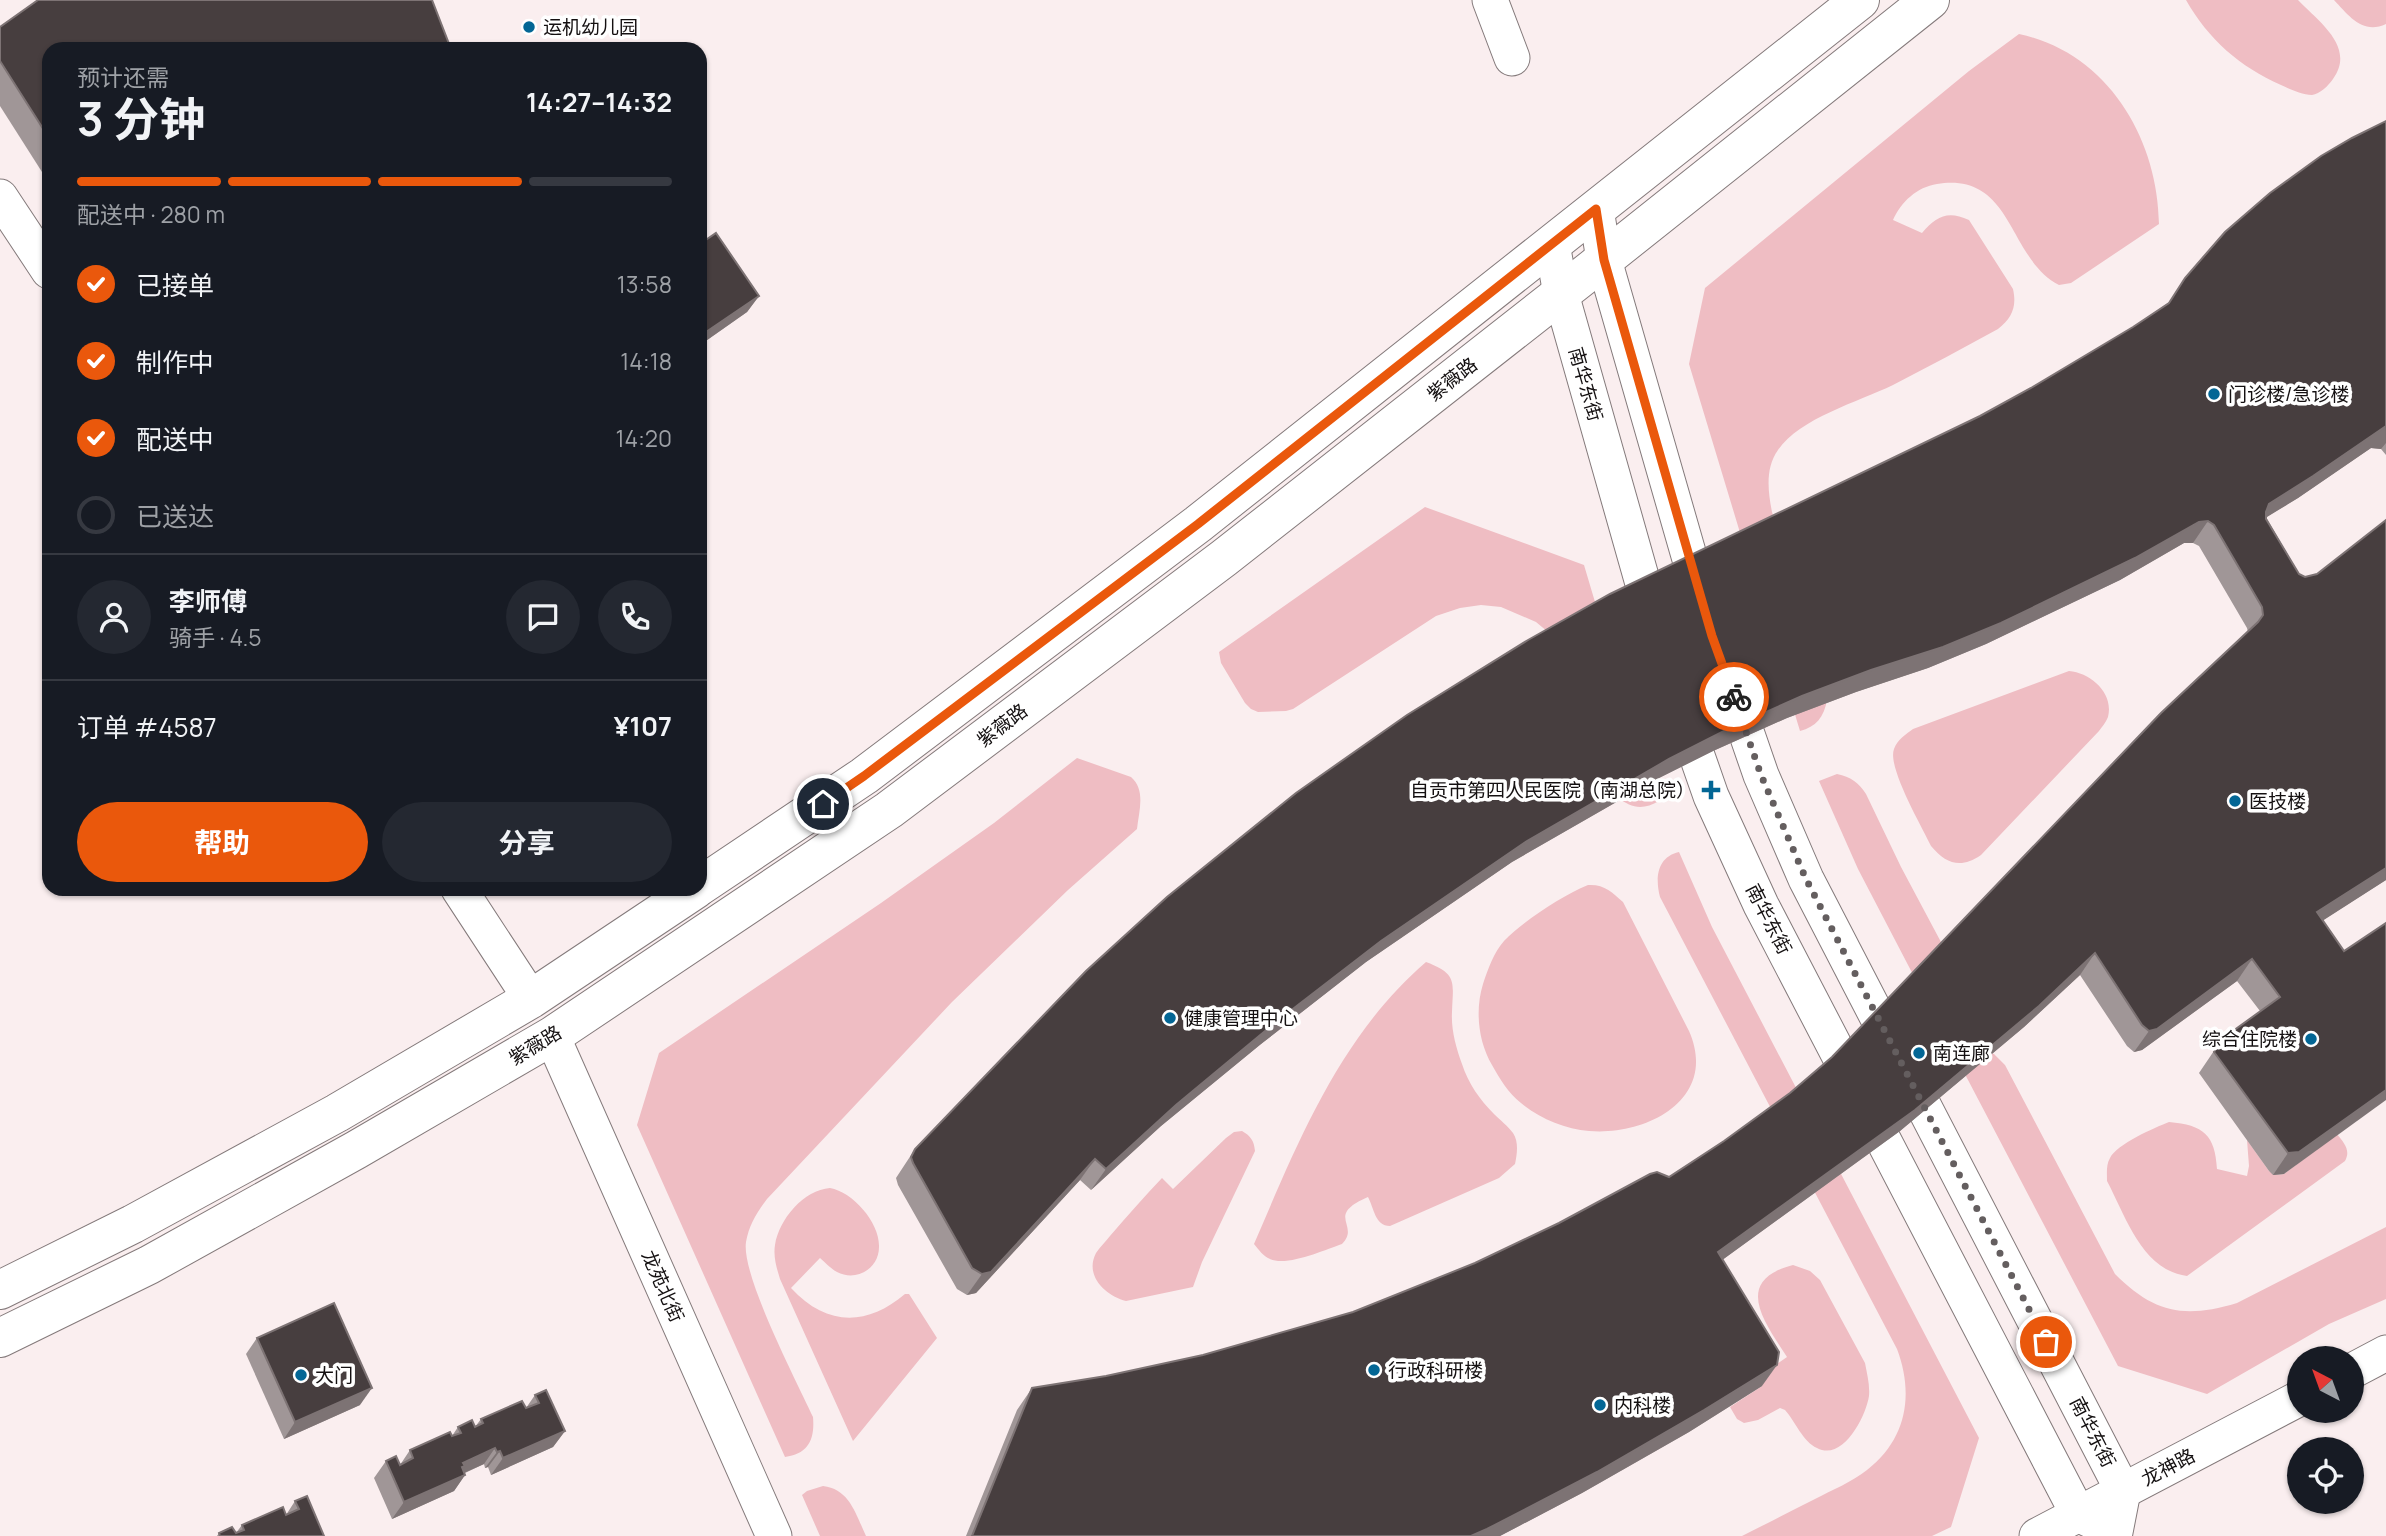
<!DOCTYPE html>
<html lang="zh">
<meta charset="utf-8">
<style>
body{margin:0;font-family:Manrope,"Noto Sans SC",sans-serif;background:#242831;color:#f1f3f6;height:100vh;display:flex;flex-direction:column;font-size:26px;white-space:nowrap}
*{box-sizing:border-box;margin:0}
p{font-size:23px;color:#9ea1a6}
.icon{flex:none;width:38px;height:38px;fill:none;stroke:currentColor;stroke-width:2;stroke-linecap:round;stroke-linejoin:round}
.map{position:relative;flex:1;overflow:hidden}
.details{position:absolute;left:42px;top:42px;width:665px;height:854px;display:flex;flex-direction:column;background:#171b24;border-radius:21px;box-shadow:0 2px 5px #0004}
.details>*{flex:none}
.needle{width:46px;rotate:319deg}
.fabs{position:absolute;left:2287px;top:1346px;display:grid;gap:14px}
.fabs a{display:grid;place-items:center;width:77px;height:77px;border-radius:50%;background:#171b24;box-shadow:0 2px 5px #0004;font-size:35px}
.pin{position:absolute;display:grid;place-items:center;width:60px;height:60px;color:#fff;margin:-30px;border:4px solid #fff;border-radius:50%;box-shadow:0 2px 7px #0007}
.courier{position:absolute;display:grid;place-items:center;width:70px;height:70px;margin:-35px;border:5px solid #ea580c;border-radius:50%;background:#fff;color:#222;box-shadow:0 2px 9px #0007}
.headline em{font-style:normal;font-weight:700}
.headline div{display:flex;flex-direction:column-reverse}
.headline{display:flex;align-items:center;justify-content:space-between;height:119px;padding:0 35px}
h1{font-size:46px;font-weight:700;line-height:52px}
.bar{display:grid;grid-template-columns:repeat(4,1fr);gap:10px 7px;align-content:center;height:84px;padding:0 35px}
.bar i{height:9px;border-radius:5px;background:#363941}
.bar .selected{background:#ea580c}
.bar p{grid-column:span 4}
.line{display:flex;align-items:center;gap:18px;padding:0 35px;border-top:2px solid #363941}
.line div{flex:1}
.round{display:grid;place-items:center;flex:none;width:74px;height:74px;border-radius:37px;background:#242831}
ol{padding:0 35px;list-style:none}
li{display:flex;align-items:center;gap:21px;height:77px}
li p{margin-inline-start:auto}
li .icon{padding:7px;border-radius:50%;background:#ea580c;color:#fff;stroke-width:4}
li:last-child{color:#9ea1a6}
li i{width:38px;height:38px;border:4px solid #363941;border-radius:50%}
.cta{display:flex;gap:14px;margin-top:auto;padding:14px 35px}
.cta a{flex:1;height:80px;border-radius:42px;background:#ea580c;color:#fff;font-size:28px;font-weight:700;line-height:80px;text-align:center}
.cta a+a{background:#242831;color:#f1f3f6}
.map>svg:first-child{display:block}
.green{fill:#efbdc3}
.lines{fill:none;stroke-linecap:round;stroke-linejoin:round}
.street-casing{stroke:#847a7b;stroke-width:37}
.secondary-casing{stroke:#847a7b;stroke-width:40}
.street{stroke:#fff;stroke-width:35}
.secondary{stroke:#fff;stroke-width:38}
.wall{fill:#a09697}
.shaded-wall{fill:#7d7374}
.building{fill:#473e3f;stroke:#7d7374;stroke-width:2}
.done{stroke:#645e5f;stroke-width:7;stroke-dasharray:0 12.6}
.route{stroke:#ea580c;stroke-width:9}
.poi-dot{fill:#036695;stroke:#fff;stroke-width:2.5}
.labels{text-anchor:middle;stroke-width:7;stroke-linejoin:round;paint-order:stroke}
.poi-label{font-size:19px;fill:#141011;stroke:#fff;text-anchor:start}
.street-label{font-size:19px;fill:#141011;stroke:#fff}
</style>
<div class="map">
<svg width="2386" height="1536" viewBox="0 0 2386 1536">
<rect width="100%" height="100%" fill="#faeeef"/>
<g class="green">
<path d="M2186,0H2298C2319,22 2356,47 2333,79C2328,86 2320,94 2312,95C2302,95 2290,89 2281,85C2240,67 2208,39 2186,0Z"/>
<path d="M2334,0H2386V24C2363,35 2349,16 2334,0Z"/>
<path d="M2019,34C2108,53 2158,139 2159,224L2071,283L2059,285C2007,258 2014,172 1937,184C1917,187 1901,202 1893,220L1922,233C1936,216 1948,210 1969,220L2013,289C2017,307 2012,318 1998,329C1963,348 1928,367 1893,385C1858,402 1800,418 1778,450C1765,468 1768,492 1772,512L1827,700C1824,717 1816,727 1800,731L1689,364L1705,288L1969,71Z"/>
<path d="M1425,507L1584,565L1639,750L1659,801C1644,810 1631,809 1618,797L1548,632L1536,622L1501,607L1481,605L1460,608L1436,616L1293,709L1286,711L1258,712L1251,709L1245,703L1221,663L1219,652Z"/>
<path d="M2069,671C2091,673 2114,693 2108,717C2106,722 2102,727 2099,731L1981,855C1961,869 1946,864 1931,846C1922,827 1887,767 1894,749C1897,740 1906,734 1913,729Z"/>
<path d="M1077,758L1131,777C1146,790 1139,811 1137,829L1068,890L952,1002L767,1199C757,1212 749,1225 746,1242C741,1275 797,1382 813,1417C815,1440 808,1454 785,1457L637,1125L659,1053L881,903L994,823Z"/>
<path d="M1837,774C1851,777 1858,782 1866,794L1901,867L1966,989L1944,1034L1858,869L1819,781Z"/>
<path d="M1679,852L1712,927L1979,1438L1951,1527L1932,1536H1742C1766,1524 1791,1511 1815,1499C1832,1490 1852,1482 1867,1470C1907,1439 1914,1394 1897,1349L1660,897C1655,878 1657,857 1679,852Z"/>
<path d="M1588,885C1604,884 1612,892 1623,902L1689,1031C1719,1099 1647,1136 1589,1131C1565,1129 1539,1118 1521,1103C1508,1093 1500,1079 1492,1065C1478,1041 1475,1010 1483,984C1488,969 1494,952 1504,941C1524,921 1561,896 1588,885Z"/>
<path d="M1426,962C1458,974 1453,982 1452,1012C1451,1030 1456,1047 1462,1064C1468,1083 1480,1100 1494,1114C1500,1120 1508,1126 1513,1133C1519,1142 1517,1154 1515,1164L1499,1178L1390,1226C1375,1226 1374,1208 1368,1197C1324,1216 1361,1225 1342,1244C1324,1250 1287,1267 1270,1259C1263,1256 1259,1250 1254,1244C1298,1142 1340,1036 1426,962Z"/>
<path d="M1986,1051L1994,1054L2005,1065L2115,1274C2154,1313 2184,1319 2237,1303L2386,1227V1299L2329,1324L2207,1394L2118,1366L1957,1059Z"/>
<path d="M2169,1122C2204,1125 2215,1135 2217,1169L2247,1176L2249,1166L2247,1140L2269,1171L2277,1175L2284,1174L2337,1134C2344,1143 2351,1150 2345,1161L2187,1276C2142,1270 2126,1217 2107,1181C2107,1173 2106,1165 2110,1158C2117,1144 2154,1128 2169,1122Z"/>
<path d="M1242,1131C1251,1136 1254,1141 1255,1151L1202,1262L1193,1287L1126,1301C1106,1296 1084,1276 1096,1253C1100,1247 1106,1241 1110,1236C1127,1216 1144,1197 1162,1178L1173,1189L1226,1138L1234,1132Z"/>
<path d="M830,1188C853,1192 880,1223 879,1247C879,1269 856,1282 837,1272C831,1269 825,1262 820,1258L791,1288C826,1326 866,1327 905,1294H909L937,1338L853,1441L780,1279C777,1269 773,1257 775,1245C779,1219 804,1190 830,1188Z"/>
<path d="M1793,1265L1810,1271L1820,1280L1865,1363C1867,1374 1870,1385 1869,1396C1866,1416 1843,1462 1817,1448C1803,1442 1795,1421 1785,1410L1780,1408L1758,1420L1744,1423L1737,1419L1730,1407L1762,1386L1764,1373L1787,1357C1766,1324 1731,1281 1793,1265Z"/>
<path d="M823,1486C850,1489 856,1515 866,1536H820L802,1495L807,1491Z"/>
</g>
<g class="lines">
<defs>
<g id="street">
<path d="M1490,0L1512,58"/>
<path d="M0,197L49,271"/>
<path d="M1596,209L1604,260L1702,601"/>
<path d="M1552,244L1561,294L1655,626"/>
<path d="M1682,713L1711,796L1761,905L2078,1514L2115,1532L2123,1491L1806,879L1761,775L1732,691"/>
<path d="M459,889L531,999"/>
<path d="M552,1036L774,1536"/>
<path d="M2352,1371L2386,1353"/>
<path d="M2037,1536L2300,1398"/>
</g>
<g id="secondary">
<path d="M700,886L864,776L1198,524L1860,0"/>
<path d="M0,1290L133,1224L337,1113L531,999L696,889"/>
<path d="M0,1338L149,1265L356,1150L552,1036L889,810L1224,558L1582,277L1930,0"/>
</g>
</defs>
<use href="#street" class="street-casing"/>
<use href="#secondary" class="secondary-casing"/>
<use href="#street" class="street"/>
<use href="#secondary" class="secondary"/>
</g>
<g class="wall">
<path d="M0,27L49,49V183L0,106Z"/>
<path d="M2386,121V455L2381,449L2371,448L2298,498L2266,517L2299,574L2305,577L2317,574L2386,520V880L2323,920L2344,951L2284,1174L2273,1175L2269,1171L2199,1073L2222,1039L2260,1011L2237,981L2142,1050L2134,1052L2127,1046L2080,975L2024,1027L1900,1131L1722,1260L1762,1386L1689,1432L1582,1493L1500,1536H966L1017,1410L1032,1388L1106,1376L1203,1355L1353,1312L1475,1263L1669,1177L1724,1141L1790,1093L1832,1057L2248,632L2247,628L2199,546L2193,543H2184L2120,580L1986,644L1928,668L1856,692L1787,718L1713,751L1653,781L1512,862L1366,962L1261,1044L1161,1126L1091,1190L1080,1180L976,1293L967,1295L957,1289L898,1185L896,1178L915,1149L1980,416L2031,388L2133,327L2168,303Z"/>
<path d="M700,244L759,296L747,312L700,345Z"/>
<path d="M257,1338L360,1405L284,1439L246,1354Z"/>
<path d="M535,1395L565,1431L553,1447L491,1475L488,1467L485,1468L484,1464L465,1473V1475L454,1491L392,1519L374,1478L386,1461L400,1465L410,1450L452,1436L458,1427H475L481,1419L526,1408Z"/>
<path d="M295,1501L324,1536H217L219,1533H236L242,1525L286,1515Z"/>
</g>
<g class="shaded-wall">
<path d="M759,296L747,312L700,345V340L706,332Z"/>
<path d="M2386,426V443L2381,449L2371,448L2298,498L2254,525L2269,504Z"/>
<path d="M2208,521L2193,543H2184L2120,580L1986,644L1928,668L1856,692L1787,718L1713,751L1653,781L1512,862L1366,962L1261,1044L1161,1126L1091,1190L1106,1169L1176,1105L1276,1022L1381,941L1527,841L1669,759L1728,729L2199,522Z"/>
<path d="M2386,868V880L2302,934L2317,912Z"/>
<path d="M2095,953L2080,975L2024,1027L1900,1131L1703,1274L1718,1252Z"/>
<path d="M2252,959L2237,981L2142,1050L2134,1052L2149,1031Z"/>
<path d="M2386,1090V1100L2284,1174L2273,1175L2288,1153Z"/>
<path d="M1095,1159L1080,1180L976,1293L967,1295L982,1274Z"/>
<path d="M1777,1365L1762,1386L1689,1432L1582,1493L1500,1536H1471Z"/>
<path d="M372,1388L360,1405L284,1439L295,1422Z"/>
<path d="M565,1431L553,1447L491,1475L503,1458Z"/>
<path d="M495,1448L484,1464L457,1476L465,1475L454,1491L392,1519L404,1502L463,1463Z"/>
<path d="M500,1451L488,1467L485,1468L497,1452Z"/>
</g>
<g class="building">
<path d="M38,0H432L451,49H49V138L0,61V27Z"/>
<path d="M2386,121V426L2313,476L2269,504L2266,512V519L2299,574L2305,577L2317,574L2386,520V868L2317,912L2344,951L2386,923V1090L2299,1152L2288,1153L2214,1052L2222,1039L2280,997L2252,959L2157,1029L2149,1031L2142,1025L2095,953L2039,1006L1915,1110L1718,1252L1779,1352L1777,1365L1704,1410L1597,1472L1487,1529L1471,1536H972L1032,1388L1106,1376L1203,1355L1353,1312L1475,1263L1559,1223L1650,1174L1657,1172L1669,1177L1724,1141L1790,1093L1832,1057L2161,713L2258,622L2263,615L2262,607L2214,525L2208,521L2199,522L2135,558L2001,623L1943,647L1871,670L1802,696L1728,729L1669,759L1527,841L1381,941L1276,1022L1176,1105L1106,1169L1095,1159L991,1272L982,1274L972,1268L913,1163L911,1157L915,1149L1086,971L1167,897L1296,793L1407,715L1528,640L1610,594L1980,416L2031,388L2133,327L2169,303L2185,278L2225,232L2270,193L2321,156L2352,138Z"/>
<path d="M716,233L759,296L706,332L700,324V244Z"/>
<path d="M334,1303L372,1388L295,1422L257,1338Z"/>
<path d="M546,1390L565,1431L503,1458L500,1451L497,1452L495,1448L463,1463L465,1466L462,1467L465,1475L404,1502L386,1461L396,1456L400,1465L413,1458L410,1450L450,1432L452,1436L461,1433L458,1427L472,1420L475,1427L483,1423L481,1419L522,1401L526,1408L539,1403L535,1395Z"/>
<path d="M307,1496L324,1536H220L219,1533L232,1527L236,1533L244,1530L242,1525L283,1507L286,1515L299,1509L295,1501Z"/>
</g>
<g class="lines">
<path class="done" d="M1734,697L1761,775L1806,879L2046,1342"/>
<path class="route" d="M823,804L864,776L1198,524L1596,209L1604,260L1712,636L1734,697"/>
</g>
<g class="poi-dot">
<circle cx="529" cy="27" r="7"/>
<circle cx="2214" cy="394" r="7"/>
<path d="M1707.5 779.5h7v7h7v7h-7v7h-7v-7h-7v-7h7z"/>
<circle cx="2235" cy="801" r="7"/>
<circle cx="1170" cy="1018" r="7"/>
<circle cx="2311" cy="1039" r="7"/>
<circle cx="1919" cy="1053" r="7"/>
<circle cx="1374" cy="1370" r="7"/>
<circle cx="301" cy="1375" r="7"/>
<circle cx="1600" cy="1405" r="7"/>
</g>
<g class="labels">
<g class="poi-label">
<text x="543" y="34">运机幼儿园</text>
<text x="2228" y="401">门诊楼/急诊楼</text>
<text x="1695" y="797" text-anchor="end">自贡市第四人民医院（南湖总院）</text>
<text x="2249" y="808">医技楼</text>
<text x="1184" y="1025">健康管理中心</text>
<text x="2297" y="1046" text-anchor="end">综合住院楼</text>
<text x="1933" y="1060">南连廊</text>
<text x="1388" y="1377">行政科研楼</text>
<text x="315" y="1382">大门</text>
<text x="1614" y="1412">内科楼</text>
</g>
<g class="street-label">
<text transform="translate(1452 379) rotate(-38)" y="7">紫薇路</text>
<text transform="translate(1586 384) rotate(74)" y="7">南华东街</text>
<text transform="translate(1002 725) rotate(-37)" y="7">紫薇路</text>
<text transform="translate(1769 919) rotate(63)" y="7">南华东街</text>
<text transform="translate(535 1045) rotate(-31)" y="7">紫薇路</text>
<text transform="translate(663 1286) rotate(66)" y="7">龙苑北街</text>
<text transform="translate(2093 1432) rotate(63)" y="7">南华东街</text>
<text transform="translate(2168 1467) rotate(-28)" y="7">龙神路</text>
</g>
</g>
</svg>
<div class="fabs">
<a><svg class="needle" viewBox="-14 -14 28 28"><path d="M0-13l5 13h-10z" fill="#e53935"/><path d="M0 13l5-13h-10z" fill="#9ea1a6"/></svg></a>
<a><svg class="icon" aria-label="locate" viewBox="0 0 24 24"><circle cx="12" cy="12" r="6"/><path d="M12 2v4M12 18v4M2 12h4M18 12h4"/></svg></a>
</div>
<div class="pin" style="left:2046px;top:1342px;background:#ea580c"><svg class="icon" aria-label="bag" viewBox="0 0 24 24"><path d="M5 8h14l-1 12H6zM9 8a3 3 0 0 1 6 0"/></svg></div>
<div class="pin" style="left:823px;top:804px;background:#1f2937"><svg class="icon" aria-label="home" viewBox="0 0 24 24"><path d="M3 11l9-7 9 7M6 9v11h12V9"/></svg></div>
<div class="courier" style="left:1734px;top:697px"><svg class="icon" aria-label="bike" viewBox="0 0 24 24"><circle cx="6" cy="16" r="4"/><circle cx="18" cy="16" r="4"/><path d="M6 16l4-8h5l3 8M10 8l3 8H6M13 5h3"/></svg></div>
<section class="details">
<div class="headline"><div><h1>3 分钟</h1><p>预计还需</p></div><em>14:27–14:32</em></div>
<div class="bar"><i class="selected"></i><i class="selected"></i><i class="selected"></i><i></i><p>配送中 · 280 m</p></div>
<ol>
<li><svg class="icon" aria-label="check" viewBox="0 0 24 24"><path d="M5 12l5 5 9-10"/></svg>已接单<p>13:58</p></li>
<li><svg class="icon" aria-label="check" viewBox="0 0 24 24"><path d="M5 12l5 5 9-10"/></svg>制作中<p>14:18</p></li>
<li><svg class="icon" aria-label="check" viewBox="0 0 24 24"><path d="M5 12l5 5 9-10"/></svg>配送中<p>14:20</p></li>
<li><i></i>已送达</li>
</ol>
<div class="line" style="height:126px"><a class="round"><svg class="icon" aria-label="person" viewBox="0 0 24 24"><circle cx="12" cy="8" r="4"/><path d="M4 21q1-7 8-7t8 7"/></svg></a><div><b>李师傅</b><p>骑手 · 4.5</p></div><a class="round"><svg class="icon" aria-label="chat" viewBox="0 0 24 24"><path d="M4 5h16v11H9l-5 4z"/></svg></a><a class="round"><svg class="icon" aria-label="phone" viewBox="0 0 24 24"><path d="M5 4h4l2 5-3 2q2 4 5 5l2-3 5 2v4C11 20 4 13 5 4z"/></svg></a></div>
<div class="line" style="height:91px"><div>订单 #4587</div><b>¥107</b></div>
<div class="cta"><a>帮助</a><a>分享</a></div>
</section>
</div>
